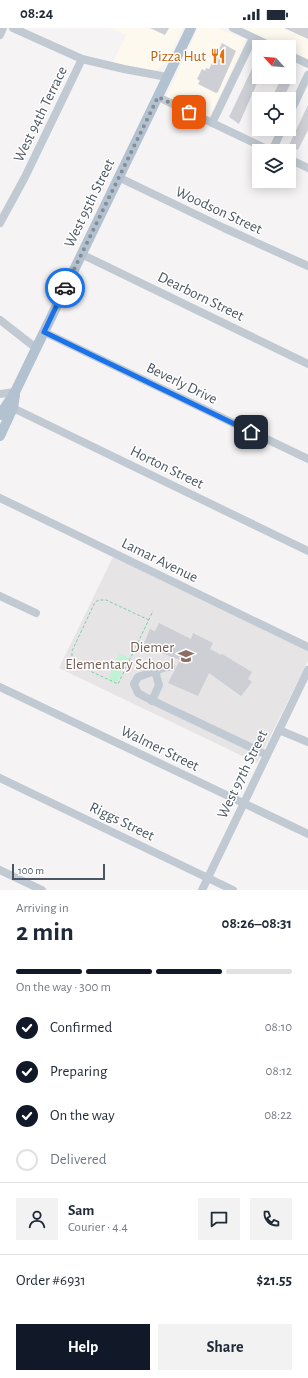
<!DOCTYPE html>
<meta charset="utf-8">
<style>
body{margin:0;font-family:"Alegreya Sans",sans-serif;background:#f2f2f3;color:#1f2937;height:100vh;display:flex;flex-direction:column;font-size:15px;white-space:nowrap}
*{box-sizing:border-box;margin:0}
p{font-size:13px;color:#747a83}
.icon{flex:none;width:22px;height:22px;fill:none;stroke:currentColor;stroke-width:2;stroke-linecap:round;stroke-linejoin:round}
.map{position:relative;height:862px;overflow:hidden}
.side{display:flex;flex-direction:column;background:#fff;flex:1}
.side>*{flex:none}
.needle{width:26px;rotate:296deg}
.controls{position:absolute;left:252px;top:12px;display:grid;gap:8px}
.controls a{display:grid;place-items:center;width:44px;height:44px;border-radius:0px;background:#fff;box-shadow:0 2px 10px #0003;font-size:20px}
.scale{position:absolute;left:12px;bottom:10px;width:93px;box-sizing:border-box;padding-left:4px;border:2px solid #4a5661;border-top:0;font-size:11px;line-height:14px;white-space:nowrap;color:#4a5661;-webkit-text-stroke:3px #fff;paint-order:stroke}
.pin{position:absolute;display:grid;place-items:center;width:34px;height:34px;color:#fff;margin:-17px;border-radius:8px;box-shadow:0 2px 6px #0006}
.courier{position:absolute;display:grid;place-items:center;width:40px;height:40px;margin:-20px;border:3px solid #1a73e8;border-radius:50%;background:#fff;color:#222;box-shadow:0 1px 5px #0007}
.summary em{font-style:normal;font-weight:600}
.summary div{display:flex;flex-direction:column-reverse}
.summary{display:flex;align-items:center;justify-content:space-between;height:68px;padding:0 16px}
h1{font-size:26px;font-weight:600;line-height:30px}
.bar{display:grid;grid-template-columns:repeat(4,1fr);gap:6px 4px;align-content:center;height:48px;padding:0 16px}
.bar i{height:5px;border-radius:3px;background:#e0e1e3}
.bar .selected{background:#111827}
.bar p{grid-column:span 4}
.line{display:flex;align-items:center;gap:10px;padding:0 16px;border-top:1px solid #e0e1e3}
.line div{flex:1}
.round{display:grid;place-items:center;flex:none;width:42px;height:42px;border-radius:0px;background:#f2f2f3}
ol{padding:0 16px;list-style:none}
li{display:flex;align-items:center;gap:12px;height:44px}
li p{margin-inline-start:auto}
li .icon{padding:4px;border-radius:50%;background:#111827;color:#fff;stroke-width:4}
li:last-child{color:#747a83}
li i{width:22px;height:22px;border:2px solid #e0e1e3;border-radius:50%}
.primary-button{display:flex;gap:8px;margin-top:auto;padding:8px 16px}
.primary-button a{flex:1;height:46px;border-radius:0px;background:#111827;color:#fff;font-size:16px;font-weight:600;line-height:46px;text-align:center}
.primary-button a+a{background:#f2f2f3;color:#1f2937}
.status{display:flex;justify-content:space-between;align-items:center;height:28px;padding:0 20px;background:#fff;direction:ltr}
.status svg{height:11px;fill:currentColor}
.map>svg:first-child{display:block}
.commercial{fill:#fdf9ef}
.education{fill:#e6e4e5}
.green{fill:#c3f1d5}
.building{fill:#cdcfd5}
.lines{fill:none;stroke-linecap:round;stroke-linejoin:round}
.path{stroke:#7ad0a6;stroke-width:1;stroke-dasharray:3 2;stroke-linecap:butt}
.minor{stroke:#c1cad2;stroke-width:8}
.major{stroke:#b3c2d1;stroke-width:10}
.done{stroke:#868d94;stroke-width:4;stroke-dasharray:0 7.2}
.route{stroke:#1a73e8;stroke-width:5}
.labels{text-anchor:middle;stroke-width:3;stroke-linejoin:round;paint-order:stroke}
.food-label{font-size:15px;fill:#c56008;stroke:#fff;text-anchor:end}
.street-label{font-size:15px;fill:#4a5661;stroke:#fff}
.education-label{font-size:15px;fill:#785e54;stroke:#fff;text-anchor:end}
</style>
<div class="status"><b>08:24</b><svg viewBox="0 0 49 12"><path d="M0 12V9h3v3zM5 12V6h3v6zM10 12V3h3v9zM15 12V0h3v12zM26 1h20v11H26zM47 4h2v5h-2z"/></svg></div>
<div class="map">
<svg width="308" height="862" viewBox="0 0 308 862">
<rect width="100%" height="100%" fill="#f5f3f3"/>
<g class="commercial">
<path d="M111,0H183L165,36L157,41L150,42L112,36L126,7Z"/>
<path d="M198,0H218L246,11L209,90L167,69V67Z"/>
<path d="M240,0H308V32L289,23V19H280Z"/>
</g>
<path class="education" d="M113,529L308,623V633L257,735L59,640Z"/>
<path class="green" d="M120,625L129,630L117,655L108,651Z"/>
<g class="building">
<path d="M150,0H169L165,7Z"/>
<path d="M284,0H308V11Z"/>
<path d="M222,15L236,23L218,64L216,65L198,56L200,53L197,51L202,41L205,43L206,40L209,41Z"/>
<path d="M259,26V51L239,96L229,89Z"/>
<path d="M289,41L296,44L283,71H271L282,49H289Z"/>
<path d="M308,77V102L298,122L289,117Z"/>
<path d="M253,101H269L266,108Z"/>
<path d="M159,595L191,611L193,605L213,615L210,621L221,627L222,626L252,644L248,651L252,654L241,668L209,645L198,668L168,655L180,632L143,618L150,601L155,603Z"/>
</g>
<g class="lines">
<path class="path" d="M149,592L106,572H99L95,574L72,623V632L75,636L118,656L153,583"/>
<g class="minor">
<path d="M13,0L82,31L124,41L167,49"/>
<path d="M233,0L273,19"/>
<path d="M0,7L3,0"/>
<path d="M289,27L308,36"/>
<path d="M158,69L271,123"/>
<path d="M289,87L308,47"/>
<path d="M212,95L253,10"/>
<path d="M272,123L282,101"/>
<path d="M289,131L308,140"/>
<path d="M118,149L224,200L308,238"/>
<path d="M0,195L25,149L82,31"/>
<path d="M81,226L308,336"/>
<path d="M0,292L36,320"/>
<path d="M44,304L308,431"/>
<path d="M0,366L15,364"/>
<path d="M13,380L308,523"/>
<path d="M0,470L308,619"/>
<path d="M0,568L36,585"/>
<path d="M171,639H166L138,649L134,656L138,665L145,669L267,727"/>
<path d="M0,659L308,806"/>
<path d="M152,673L159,657L155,643"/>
<path d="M279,702L308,714"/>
<path d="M0,750L233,862"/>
<path d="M0,842L42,862"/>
<path d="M202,862L308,642"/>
</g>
<g class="major">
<path d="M0,387L15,364L191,0"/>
<path d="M0,408L13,380L15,367"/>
</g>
</g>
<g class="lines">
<path class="done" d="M65,260L158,69L189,84"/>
<path class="route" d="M65,260L44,304L251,404"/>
</g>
<defs>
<symbol id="restaurant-bare" viewBox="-9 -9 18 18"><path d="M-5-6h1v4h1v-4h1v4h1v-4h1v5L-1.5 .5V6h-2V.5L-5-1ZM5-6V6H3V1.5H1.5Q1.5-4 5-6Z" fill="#e8710a" stroke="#fff" stroke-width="2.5" paint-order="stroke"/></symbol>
<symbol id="school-bare" viewBox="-9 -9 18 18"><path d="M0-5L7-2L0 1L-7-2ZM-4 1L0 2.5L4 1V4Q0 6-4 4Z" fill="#8d6e63" stroke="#fff" stroke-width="2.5" paint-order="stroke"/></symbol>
</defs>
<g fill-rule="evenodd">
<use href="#restaurant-bare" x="207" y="17" width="22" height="22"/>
<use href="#school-bare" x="175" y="617" width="22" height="22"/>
</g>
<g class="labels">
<g class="food-label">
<text x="206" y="33">Pizza Hut</text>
</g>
<g class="street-label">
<text transform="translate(40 86) rotate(-64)" y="5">West 94th Terrace</text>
<text transform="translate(89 175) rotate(-64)" y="5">West 95th Street</text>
<text transform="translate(219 182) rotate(25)" y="5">Woodson Street</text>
<text transform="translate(201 268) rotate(26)" y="5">Dearborn Street</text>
<text transform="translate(182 355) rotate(26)" y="5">Beverly Drive</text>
<text transform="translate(167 439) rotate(26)" y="5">Horton Street</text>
<text transform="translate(160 532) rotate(26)" y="5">Lamar Avenue</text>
<text transform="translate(160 720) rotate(26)" y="5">Walmer Street</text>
<text transform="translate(242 746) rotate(-64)" y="5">West 97th Street</text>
<text transform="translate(122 793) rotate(26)" y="5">Riggs Street</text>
</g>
<g class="education-label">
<text x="174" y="624">Diemer<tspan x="174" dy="17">Elementary School</tspan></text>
</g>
</g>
</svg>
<div class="controls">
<a><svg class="needle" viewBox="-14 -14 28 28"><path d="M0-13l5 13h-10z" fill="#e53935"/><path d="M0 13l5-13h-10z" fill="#747a83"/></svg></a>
<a><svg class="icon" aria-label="locate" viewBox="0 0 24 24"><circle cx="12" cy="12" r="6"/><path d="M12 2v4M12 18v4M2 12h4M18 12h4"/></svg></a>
<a><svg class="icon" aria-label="layers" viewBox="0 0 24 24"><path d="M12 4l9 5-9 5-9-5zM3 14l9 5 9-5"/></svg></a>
</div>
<div class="scale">100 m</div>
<div class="pin" style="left:189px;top:84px;background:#ea580c"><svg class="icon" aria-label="bag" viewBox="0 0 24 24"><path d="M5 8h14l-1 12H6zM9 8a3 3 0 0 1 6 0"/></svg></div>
<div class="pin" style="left:251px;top:404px;background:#1f2937"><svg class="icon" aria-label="home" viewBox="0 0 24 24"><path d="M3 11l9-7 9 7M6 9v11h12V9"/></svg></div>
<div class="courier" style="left:65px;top:260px"><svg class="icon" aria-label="car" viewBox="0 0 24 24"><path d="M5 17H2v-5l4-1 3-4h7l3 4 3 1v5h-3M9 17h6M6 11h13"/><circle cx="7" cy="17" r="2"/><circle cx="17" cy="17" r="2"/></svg></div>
</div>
<section class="side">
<div class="summary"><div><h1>2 min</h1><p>Arriving in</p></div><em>08:26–08:31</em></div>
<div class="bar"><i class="selected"></i><i class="selected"></i><i class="selected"></i><i></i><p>On the way · 300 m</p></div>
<ol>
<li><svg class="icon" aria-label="check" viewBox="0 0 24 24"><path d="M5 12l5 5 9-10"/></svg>Confirmed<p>08:10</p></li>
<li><svg class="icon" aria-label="check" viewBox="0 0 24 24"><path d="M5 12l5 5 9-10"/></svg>Preparing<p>08:12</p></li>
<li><svg class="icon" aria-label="check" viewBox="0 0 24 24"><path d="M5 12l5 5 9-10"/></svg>On the way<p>08:22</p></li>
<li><i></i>Delivered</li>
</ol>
<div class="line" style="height:72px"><a class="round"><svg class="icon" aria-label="person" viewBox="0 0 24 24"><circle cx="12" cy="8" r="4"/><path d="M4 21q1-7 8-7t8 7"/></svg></a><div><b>Sam</b><p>Courier · 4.4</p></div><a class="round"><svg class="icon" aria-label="chat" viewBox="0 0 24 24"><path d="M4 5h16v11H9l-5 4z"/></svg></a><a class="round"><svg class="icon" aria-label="phone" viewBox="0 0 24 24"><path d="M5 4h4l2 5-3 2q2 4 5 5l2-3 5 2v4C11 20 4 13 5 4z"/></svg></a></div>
<div class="line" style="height:52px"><div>Order #6931</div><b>$21.55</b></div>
<div class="primary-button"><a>Help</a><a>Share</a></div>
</section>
